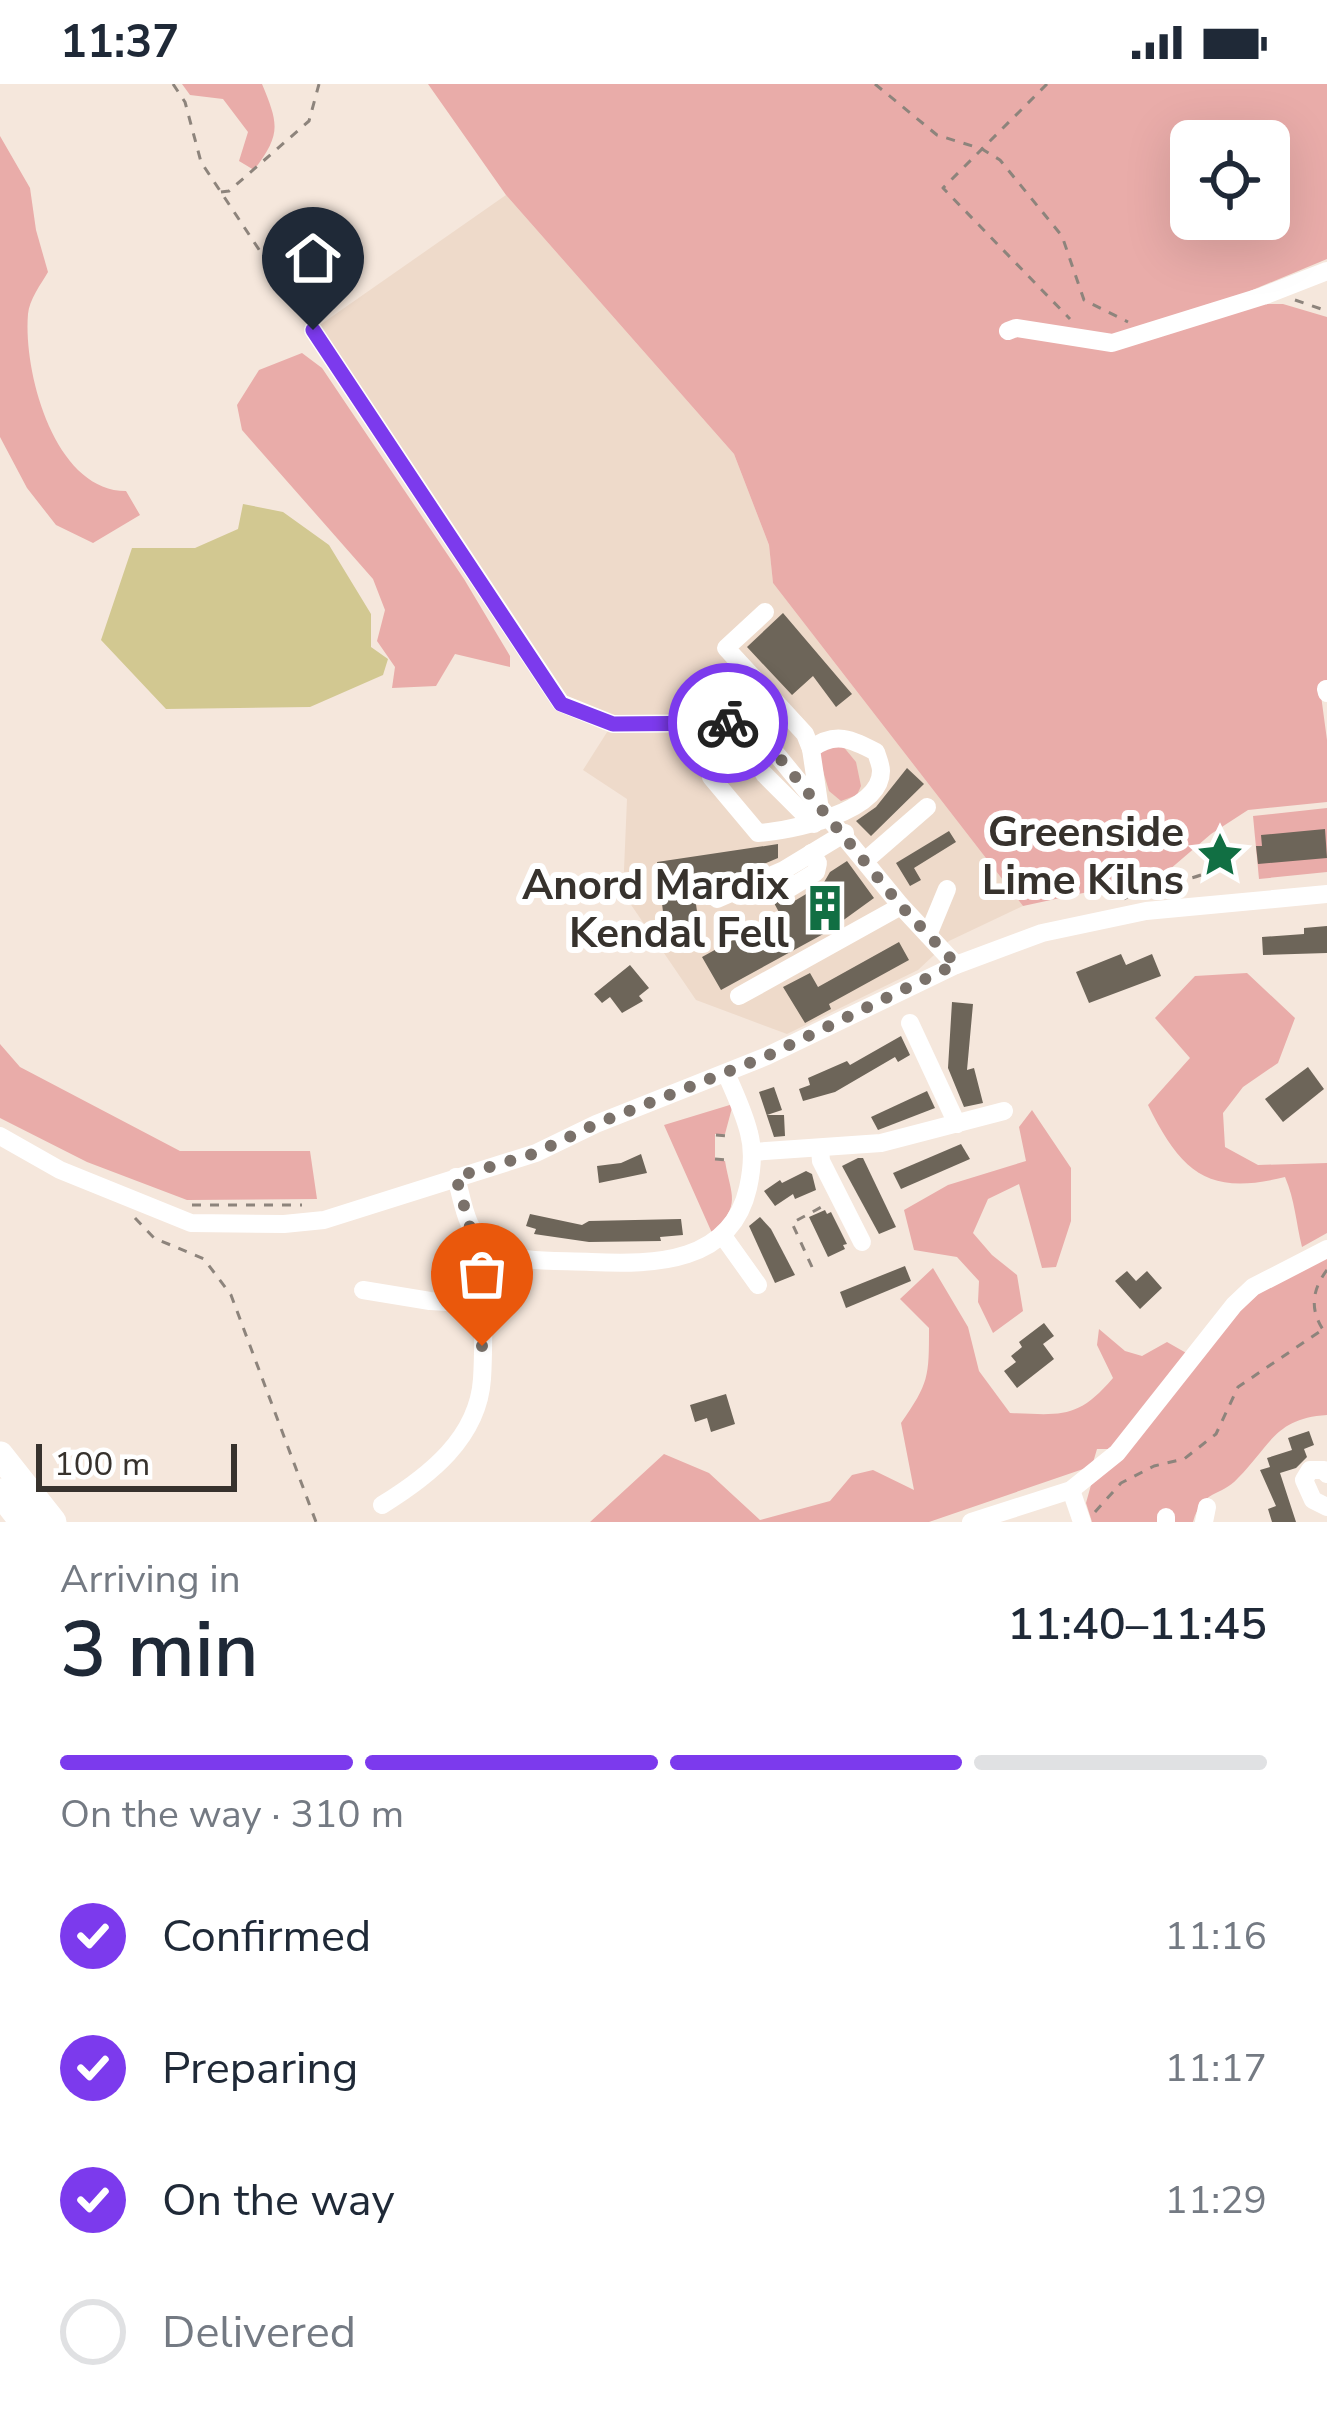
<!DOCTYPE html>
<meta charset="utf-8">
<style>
body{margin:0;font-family:"Nunito Sans",sans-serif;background:#f2f2f3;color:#1f2937;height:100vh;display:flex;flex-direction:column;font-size:45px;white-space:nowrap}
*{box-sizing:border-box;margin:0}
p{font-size:39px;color:#747a83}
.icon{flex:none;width:66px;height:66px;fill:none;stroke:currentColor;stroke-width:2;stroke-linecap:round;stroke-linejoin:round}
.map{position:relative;height:1438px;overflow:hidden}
.sheet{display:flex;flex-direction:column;background:#fff;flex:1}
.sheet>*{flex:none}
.buttons{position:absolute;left:1170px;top:36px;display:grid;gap:24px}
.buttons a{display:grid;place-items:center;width:120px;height:120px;border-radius:18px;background:#fff;box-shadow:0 12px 48px #0002;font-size:60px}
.scale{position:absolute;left:36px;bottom:30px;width:201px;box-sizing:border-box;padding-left:12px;border:6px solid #37322d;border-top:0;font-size:33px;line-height:42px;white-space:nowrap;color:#37322d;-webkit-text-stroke:9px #fff;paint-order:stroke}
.pin{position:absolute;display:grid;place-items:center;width:102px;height:102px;color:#fff;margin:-123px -51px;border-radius:50% 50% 50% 0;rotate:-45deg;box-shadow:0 0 12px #0007}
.pin .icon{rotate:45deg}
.courier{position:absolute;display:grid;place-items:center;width:120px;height:120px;margin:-60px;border:9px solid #7c3aed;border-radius:50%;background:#fff;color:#222;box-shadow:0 3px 15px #0007}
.overview em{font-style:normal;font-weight:600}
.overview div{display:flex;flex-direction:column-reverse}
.overview{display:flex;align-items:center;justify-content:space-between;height:204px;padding:0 60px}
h1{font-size:78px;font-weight:600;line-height:90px}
.bar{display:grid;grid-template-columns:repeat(4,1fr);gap:18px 12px;align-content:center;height:144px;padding:0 60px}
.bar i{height:15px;border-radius:9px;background:#e0e1e3}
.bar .active{background:#7c3aed}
.bar p{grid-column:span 4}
ol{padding:0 60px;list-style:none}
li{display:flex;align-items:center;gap:36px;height:132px}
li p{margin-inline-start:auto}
li .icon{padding:12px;border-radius:50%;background:#7c3aed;color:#fff;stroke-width:4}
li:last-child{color:#747a83}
li i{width:66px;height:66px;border:6px solid #e0e1e3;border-radius:50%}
.status{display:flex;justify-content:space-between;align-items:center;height:84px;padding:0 60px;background:#fff;direction:ltr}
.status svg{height:33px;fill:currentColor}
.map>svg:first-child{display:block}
.built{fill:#eedaca}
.green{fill:#e9aca9;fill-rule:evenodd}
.water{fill:#d2c891}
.building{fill:#6d6559}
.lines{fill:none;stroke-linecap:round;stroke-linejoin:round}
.path{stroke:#8d847c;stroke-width:3;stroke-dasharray:9 9;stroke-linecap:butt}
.minor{stroke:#fff;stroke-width:18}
.highway{stroke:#fff;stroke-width:27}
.done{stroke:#7a716a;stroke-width:12;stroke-dasharray:0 21.6}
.route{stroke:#7c3aed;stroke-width:15}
.labels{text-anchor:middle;stroke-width:12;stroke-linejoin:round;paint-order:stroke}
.poi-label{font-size:42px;font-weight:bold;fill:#37322d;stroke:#fff;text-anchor:end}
</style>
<div class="status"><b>11:37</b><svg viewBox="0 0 49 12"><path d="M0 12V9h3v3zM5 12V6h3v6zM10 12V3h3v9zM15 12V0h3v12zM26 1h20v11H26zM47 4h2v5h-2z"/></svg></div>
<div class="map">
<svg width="1327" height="1438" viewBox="0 0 1327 1438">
<rect width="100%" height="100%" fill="#f5e7dc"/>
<path class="built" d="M506,111L734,370L769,461L773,499L1023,822L949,857L918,886L787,950L696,916L623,809L627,715L583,686L616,634L564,613L317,243Z"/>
<g class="green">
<path d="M182,0H262C279,41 281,50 254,86L239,77L248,48L223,15L190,11Z"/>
<path d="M428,0H1327V175L1250,207L1253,220H1283L1327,233V598L1320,604L1327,656V718L1248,726L1211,750L1162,792L1023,822L773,499L769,461L734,370L506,111ZM1191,57H1269V135H1191Z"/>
<path d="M0,52L30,104L36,146L48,188C41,200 29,216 28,230C23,289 55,407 126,407L140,431L93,459L56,441L27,404L0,353Z"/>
<path d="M302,269L322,284L464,495L510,572V583L455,570L436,602L392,604L395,583L377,557L385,526L373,495L242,346L237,321L259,286Z"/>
<path d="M842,661L856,678L861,702L857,711L841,717L829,707L818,670L820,667Z"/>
<path d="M1327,724V788L1259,795L1253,732Z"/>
<path d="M1247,889L1295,934L1278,979L1243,1003L1223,1029L1225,1063L1258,1081L1327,1079V1149L1302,1163C1296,1139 1295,1116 1285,1093C1209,1112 1182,1090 1148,1021L1190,974L1155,934L1195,892Z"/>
<path d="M0,960L20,983L180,1067H310L317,1115L187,1116L87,1078L0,1034Z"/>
<path d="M733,1020L725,1050H715V1076L725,1077C731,1113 742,1120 712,1149L664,1041Z"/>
<path d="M1032,1026L1071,1084V1137L1056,1183L1042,1184L1019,1100L988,1115L973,1149L992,1171L1017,1191L1023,1227L993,1249L978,1218L979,1197L957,1173L914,1166L904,1126L948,1101L1026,1077L1019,1043Z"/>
<path d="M1327,1172V1331C1275,1334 1270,1362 1238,1394C1220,1414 1203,1404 1193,1438H1092L1086,1419L1091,1401L1122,1374L1240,1227L1259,1209Z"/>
<path d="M933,1184L968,1243L979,1287L1010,1329C1062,1331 1078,1335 1113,1294L1097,1261L1099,1245L1125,1267L1142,1272L1167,1258L1188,1270L1114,1365H1097L1092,1382L929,1438H590L664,1370L709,1389L760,1436L830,1417L852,1391L873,1386L914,1406L901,1339C929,1299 929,1293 929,1244L900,1215Z"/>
</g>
<path class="water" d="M243,420L283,428L329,461L371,530V563L388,575L383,591L310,623L166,625L101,556L132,464H195L238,445Z"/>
<g class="building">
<path d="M783,529L852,610L836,623L813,592L792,611L747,563Z"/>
<path d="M907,684L924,700L871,752L856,737L876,723Z"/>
<path d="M1325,745L1327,774L1258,780L1256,762H1262L1261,751Z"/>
<path d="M949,747L956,758L914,784L921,796L910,802L896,779Z"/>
<path d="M778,760V774L738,791L693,798L701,857L667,861L657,778Z"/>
<path d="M847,777L874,814L827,848L721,906L702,873L780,830L768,808L772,806L780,819H791L823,800L830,788Z"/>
<path d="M1327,842V869L1263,871L1262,853L1304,850V844Z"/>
<path d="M899,858L909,876L829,920L831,925L805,939L783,903L810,889L818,903Z"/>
<path d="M1121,870L1126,881L1152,870L1161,892L1089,919L1076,888Z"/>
<path d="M630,881L649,904L639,912L643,917L622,929L610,913L602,919L594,910Z"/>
<path d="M952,918L973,920L967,986L974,984L983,1019L964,1023L948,984Z"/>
<path d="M901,952L910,971L898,978L895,973L835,1008L803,1017L799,1005L810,1001L808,994L847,977L850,981Z"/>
<path d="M1308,983L1324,1005L1283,1038L1265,1015Z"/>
<path d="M774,1003L782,1026L767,1031H784L785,1052L774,1053L759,1008Z"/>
<path d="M927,1007L935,1024L878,1046L871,1033Z"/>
<path d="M961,1060L970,1075L901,1105L893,1089Z"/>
<path d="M641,1070L647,1089L599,1099L597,1082L621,1079Z"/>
<path d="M858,1074H863L896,1143L879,1150L842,1082Z"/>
<path d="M806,1087L812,1090L816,1106L795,1115L793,1110L775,1122L764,1107L780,1096L782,1099Z"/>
<path d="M825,1126L827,1130L831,1128L847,1160L843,1161L845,1165L828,1173L809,1133Z"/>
<path d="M530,1130L582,1141L589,1137L681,1135L683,1151L660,1153L661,1157L589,1158L534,1150L536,1145L526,1142Z"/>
<path d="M760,1133L771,1145L795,1191L775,1199L749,1142Z"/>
<path d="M905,1182L911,1197L846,1224L840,1208Z"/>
<path d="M1127,1187L1136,1197L1147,1187L1162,1204L1140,1225L1115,1197Z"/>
<path d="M1044,1239L1054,1252L1043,1260L1054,1275L1017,1304L1004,1287L1016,1278L1011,1272L1022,1263L1019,1258Z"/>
<path d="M726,1310L735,1340L711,1348L707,1334L695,1338L690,1321Z"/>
<path d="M1309,1347L1314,1361L1304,1365L1307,1373L1296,1384L1280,1389L1296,1438H1272L1268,1425L1276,1422L1260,1386L1270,1383L1267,1374L1292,1366L1288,1354Z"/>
</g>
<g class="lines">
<g class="path">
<path d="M173,0L185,18L201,78L305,235"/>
<path d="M875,0L937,51L982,65L1000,76L1062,152L1084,216L1128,238"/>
<path d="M1047,0L943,104L1070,235"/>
<path d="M221,108L229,107L309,37L319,0"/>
<path d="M1295,216L1327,227"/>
<path d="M1124,815C1153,794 1208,802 1228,772"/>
<path d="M716,1051L727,1052"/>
<path d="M715,1075L727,1076"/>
<path d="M192,1121H302"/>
<path d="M135,1134L154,1154L204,1175L231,1211L316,1438"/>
<path d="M812,1183L792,1139L827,1120"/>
<path d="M1327,1186C1310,1208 1310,1230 1327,1251"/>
<path d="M1095,1428L1121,1399L1154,1382L1184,1375L1216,1350L1238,1303L1322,1246"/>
</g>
<g class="minor">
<path d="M313,246L561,619L613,640L733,639L749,643L764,655L901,822L956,881"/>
<path d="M1008,247L1016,244L1112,259L1263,212L1327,187"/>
<path d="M765,528L726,564L805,650L811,665"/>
<path d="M1326,605L1327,609"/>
<path d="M764,655L742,661L717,675L711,693L758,749C789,747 881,729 881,687C881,681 878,675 876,668C851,655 835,647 811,665L819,719"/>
<path d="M764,690L814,740"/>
<path d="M866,776L927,723"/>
<path d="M785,807L816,788L818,779L811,769"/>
<path d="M717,815L784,786L845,749"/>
<path d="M928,851L947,805"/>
<path d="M739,912L901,822"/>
<path d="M910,939L957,1040"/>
<path d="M0,1052L60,1086L191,1139L284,1140L324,1136L536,1069L596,1040L767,972L956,881L1042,849L1146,827L1327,810"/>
<path d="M820,1065L821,1077L862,1158"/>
<path d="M752,1068L881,1059L1004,1027"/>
<path d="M456,1093C463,1118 466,1151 491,1165C518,1180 561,1176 591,1178C655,1181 731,1179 748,1104C752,1086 754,1067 749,1049C744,1028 734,1008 726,989"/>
<path d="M723,1152L758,1201"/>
<path d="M363,1206L430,1217L482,1220"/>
<path d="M1327,1390L1324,1386H1310L1304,1396L1313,1416L1327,1423"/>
<path d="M1071,1406L1082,1438"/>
<path d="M382,1421C429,1392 478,1354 482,1295C485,1250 480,1209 491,1165"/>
<path d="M1166,1433V1438"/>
<path d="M971,1438L1071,1406L1117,1369L1234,1221L1253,1203L1327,1165"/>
<path d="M1204,1438L1207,1423"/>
</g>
<g class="highway">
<path d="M0,1371L53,1438"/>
<path d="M0,1408L23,1438"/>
</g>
</g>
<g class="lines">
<path class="done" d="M482,1262L484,1192L491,1165L471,1147L456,1093L536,1069L596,1040L767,972L956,880L901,822L764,655L749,643L728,639"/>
<path class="route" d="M313,246L561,620L613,640L728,639"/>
</g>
<defs>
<symbol id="sight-bare" viewBox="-9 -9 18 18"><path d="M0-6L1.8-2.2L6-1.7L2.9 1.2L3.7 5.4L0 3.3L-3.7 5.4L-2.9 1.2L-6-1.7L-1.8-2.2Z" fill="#116f43" stroke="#fff" stroke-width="2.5" paint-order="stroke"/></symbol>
<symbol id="building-bare" viewBox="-9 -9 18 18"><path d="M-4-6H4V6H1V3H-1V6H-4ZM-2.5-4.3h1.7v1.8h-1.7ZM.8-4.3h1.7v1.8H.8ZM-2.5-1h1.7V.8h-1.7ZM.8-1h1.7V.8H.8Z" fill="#116f43" stroke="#fff" stroke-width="2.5" paint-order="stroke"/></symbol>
</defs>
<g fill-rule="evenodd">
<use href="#sight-bare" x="1187" y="738" width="66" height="66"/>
<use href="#building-bare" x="792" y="791" width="66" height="66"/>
</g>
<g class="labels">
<g class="poi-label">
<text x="1184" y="762">Greenside<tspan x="1184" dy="48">Lime Kilns</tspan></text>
<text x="789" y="815">Anord Mardix<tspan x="789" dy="48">Kendal Fell</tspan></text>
</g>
</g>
</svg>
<div class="buttons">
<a><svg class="icon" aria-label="locate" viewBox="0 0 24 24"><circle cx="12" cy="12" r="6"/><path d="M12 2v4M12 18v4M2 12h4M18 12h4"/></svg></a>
</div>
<div class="scale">100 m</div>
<div class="pin" style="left:482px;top:1262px;background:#ea580c"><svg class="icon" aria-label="bag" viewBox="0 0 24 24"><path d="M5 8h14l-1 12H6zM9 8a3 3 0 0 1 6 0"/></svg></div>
<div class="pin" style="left:313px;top:246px;background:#1f2937"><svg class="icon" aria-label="home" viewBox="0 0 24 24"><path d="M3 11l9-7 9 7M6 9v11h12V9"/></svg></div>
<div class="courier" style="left:728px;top:639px"><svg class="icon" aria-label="bike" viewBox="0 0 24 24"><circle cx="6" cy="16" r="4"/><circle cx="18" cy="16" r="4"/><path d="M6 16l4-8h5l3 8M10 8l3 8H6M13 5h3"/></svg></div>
</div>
<section class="sheet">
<div class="overview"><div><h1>3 min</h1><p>Arriving in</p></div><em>11:40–11:45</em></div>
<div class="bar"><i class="active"></i><i class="active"></i><i class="active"></i><i></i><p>On the way · 310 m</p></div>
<ol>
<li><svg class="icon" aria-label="check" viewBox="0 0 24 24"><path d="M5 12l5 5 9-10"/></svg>Confirmed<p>11:16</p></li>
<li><svg class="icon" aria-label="check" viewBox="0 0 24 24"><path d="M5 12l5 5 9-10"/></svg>Preparing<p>11:17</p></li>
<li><svg class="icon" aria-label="check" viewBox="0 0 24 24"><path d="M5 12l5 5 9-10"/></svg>On the way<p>11:29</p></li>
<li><i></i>Delivered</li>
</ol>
</section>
